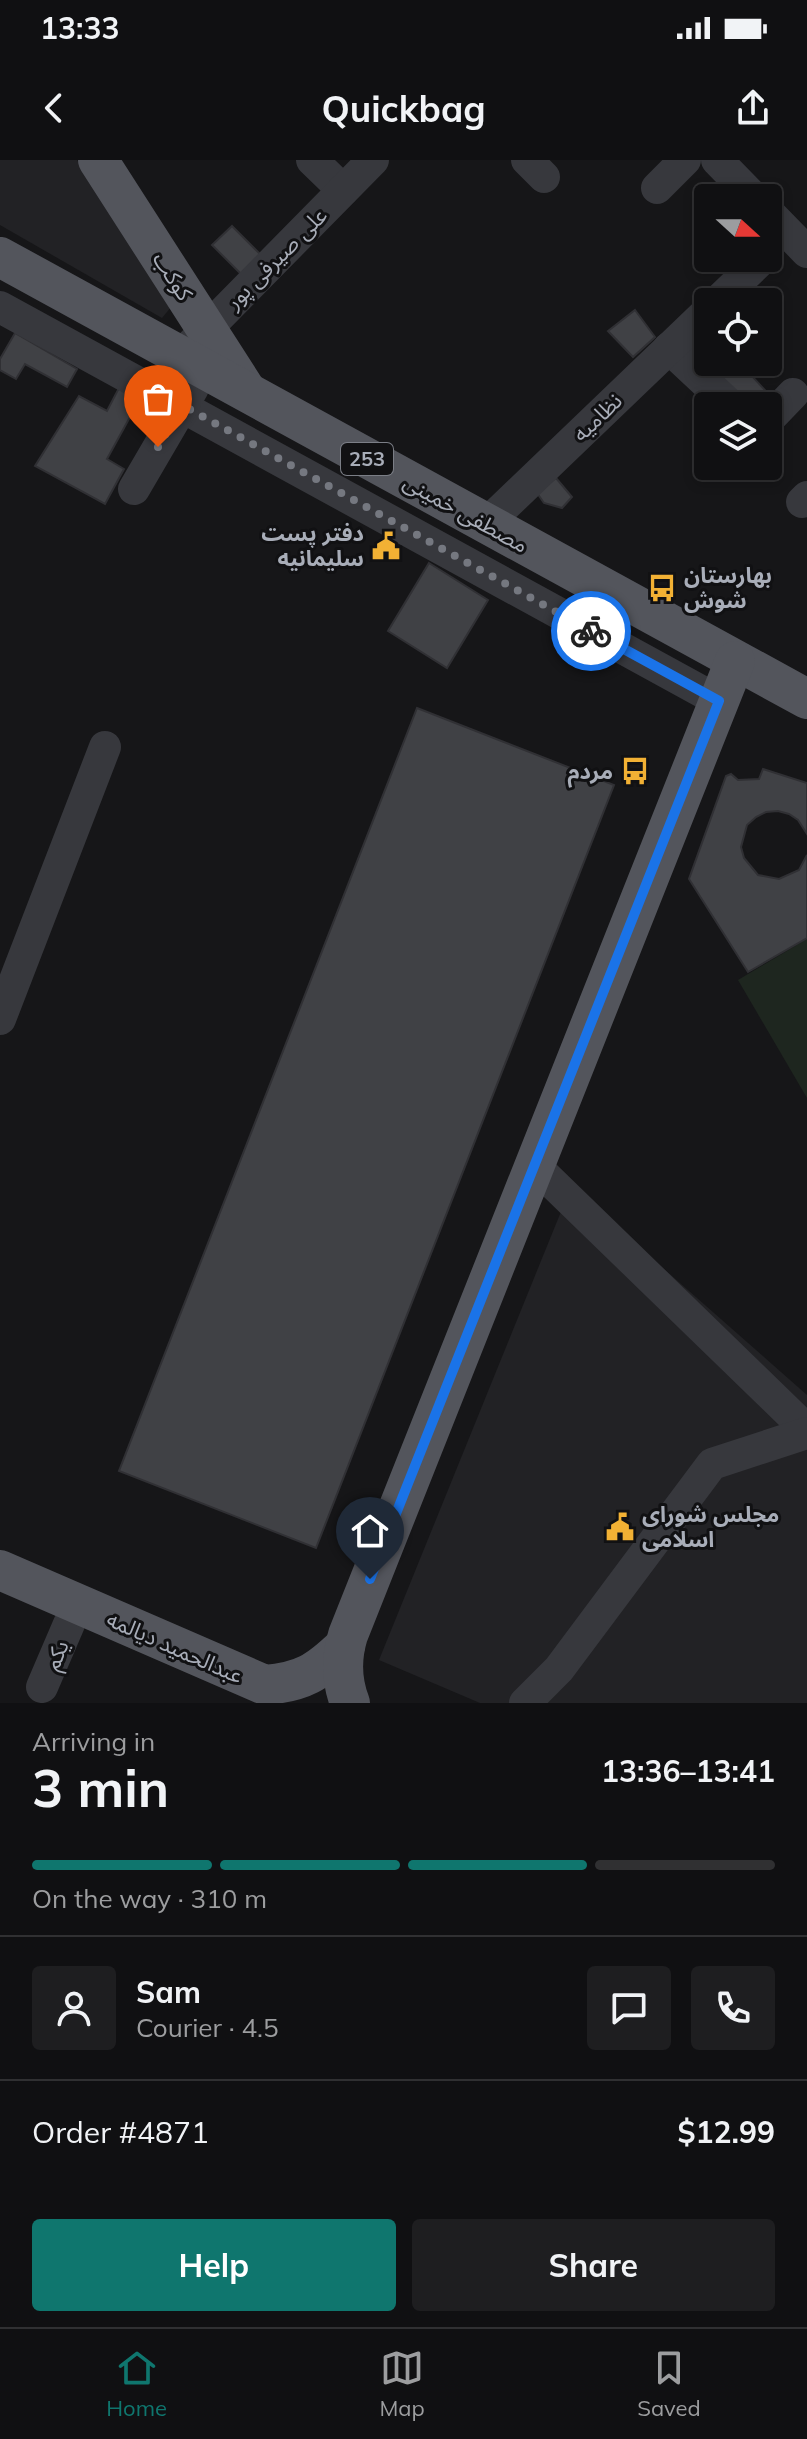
<!DOCTYPE html>
<meta charset="utf-8">
<style>
body{margin:0;font-family:Mulish,"Noto Sans Arabic",sans-serif;background:#1e1e20;color:#f1f3f6;height:100vh;display:flex;flex-direction:column;font-size:30px;white-space:nowrap}
*{box-sizing:border-box;margin:0}
p{font-size:26px;color:#9c9d9f}
.icon{flex:none;width:44px;height:44px;fill:none;stroke:currentColor;stroke-width:2;stroke-linecap:round;stroke-linejoin:round}
.map{position:relative;height:1543px;overflow:hidden}
.panel{display:flex;flex-direction:column;background:#101012;flex:1}
.panel>*{flex:none}
.needle{width:52px;rotate:111deg}
.buttons{position:absolute;left:694px;top:24px;display:grid;gap:16px}
.buttons a{display:grid;place-items:center;width:88px;height:88px;border-radius:8px;background:#101012;box-shadow:0 4px 12px #0003,0 0 0 2px #303032;font-size:40px}
.pin{position:absolute;display:grid;place-items:center;width:68px;height:68px;color:#fff;margin:-82px -34px;border-radius:50% 50% 50% 0;rotate:-45deg;box-shadow:0 0 8px #0007}
.pin .icon{rotate:45deg}
.courier{position:absolute;display:grid;place-items:center;width:80px;height:80px;margin:-40px;border:6px solid #1a73e8;border-radius:50%;background:#fff;color:#222;box-shadow:0 2px 10px #0007}
.head em{font-style:normal;font-weight:700}
.head div{display:flex;flex-direction:column-reverse}
.head{display:flex;align-items:center;justify-content:space-between;height:136px;padding:0 32px}
h1{font-size:52px;font-weight:700;line-height:60px}
.bar{display:grid;grid-template-columns:repeat(4,1fr);gap:12px 8px;align-content:center;height:96px;padding:0 32px}
.bar i{height:10px;border-radius:6px;background:#303032}
.bar .current{background:#0f766e}
.bar p{grid-column:span 4}
.line{display:flex;align-items:center;gap:20px;padding:0 32px;border-top:2px solid #303032}
.line div{flex:1}
.round{display:grid;place-items:center;flex:none;width:84px;height:84px;border-radius:8px;background:#1e1e20}
.primary-button{display:flex;gap:16px;margin-top:auto;padding:16px 32px}
.primary-button a{flex:1;height:92px;border-radius:8px;background:#0f766e;color:#fff;font-size:32px;font-weight:700;line-height:92px;text-align:center}
.primary-button a+a{background:#1e1e20;color:#f1f3f6}
.status{display:flex;justify-content:space-between;align-items:center;height:56px;padding:0 40px;background:#101012;direction:ltr}
.status svg{height:22px;fill:currentColor}
header{display:flex;justify-content:space-between;align-items:center;height:104px;padding:0 32px;background:#101012;font-size:36px;font-weight:700}
.dock{display:flex;justify-content:space-around;align-items:center;height:112px;border-top:2px solid #303032;background:#101012;font-size:22px;color:#9c9d9f}
.dock a{display:grid;justify-items:center;gap:4px}
.dock .current{color:#0f766e}
.map>svg:first-child{display:block}
.built{fill:#222225}
.green{fill:#1e261f}
.building{fill:#404145;stroke:#303034;stroke-width:2}
.lines{fill:none;stroke-linecap:round;stroke-linejoin:round}
.minor{stroke:#37383d;stroke-width:32}
.major{stroke:#53555c;stroke-width:40}
.done{stroke:#757880;stroke-width:8;stroke-dasharray:0 14.4}
.route{stroke:#1a73e8;stroke-width:10}
.labels{text-anchor:middle;stroke-width:6;stroke-linejoin:round;paint-order:stroke}
.shield{fill:#111113;stroke:#7b7e86;stroke-width:2}
.shield-label{font-size:20px;font-weight:bold;fill:#a8adb8}
.street-label{font-size:22px;fill:#a8adb8;stroke:#111113}
.poi-label{font-size:22px;font-weight:bold;fill:#a8adb8;stroke:#111113;text-anchor:end}
</style>
<div class="status"><b>13:33</b><svg viewBox="0 0 49 12"><path d="M0 12V9h3v3zM5 12V6h3v6zM10 12V3h3v9zM15 12V0h3v12zM26 1h20v11H26zM47 4h2v5h-2z"/></svg></div>
<header><svg class="icon" aria-label="back" viewBox="0 0 24 24"><path d="M15 5l-7 7 7 7"/></svg>Quickbag<svg class="icon" aria-label="share" viewBox="0 0 24 24"><path d="M12 15V3M7 8l5-5 5 5M5 13v7h14v-7"/></svg></header>
<div class="map">
<svg width="807" height="1543" viewBox="0 0 807 1543">
<rect width="100%" height="100%" fill="#161618"/>
<g class="built">
<path d="M0,0H77L171,147L162,158L0,65Z"/>
<path d="M571,1027L807,1235V1543H480L379,1500Z"/>
</g>
<path class="green" d="M807,779V938L738,820Z"/>
<g class="building">
<path d="M232,66L260,94L241,114L212,85Z"/>
<path d="M635,150L655,177L633,197L608,171Z"/>
<path d="M708,169V202H739L774,240L766,246H731L671,188Z"/>
<path d="M15,173L77,209L67,227L25,204L16,219L0,210V199Z"/>
<path d="M120,226L141,237L107,299L124,309L105,344L35,306L79,236L107,251Z"/>
<path d="M556,318L572,337L562,348L544,343L537,333Z"/>
<path d="M429,403L488,440L447,508L388,471Z"/>
<path d="M417,548L614,625L316,1388L119,1311Z"/>
<path d="M763,609L807,623V674L798,660L789,654L778,651L766,652L756,657L747,665L741,687L744,698L758,715L779,719L799,710L807,695V778L748,812L689,719L726,616L731,614L738,620L759,619Z"/>
</g>
<g class="lines">
<g class="minor">
<path d="M312,0L343,30"/>
<path d="M527,0L544,17"/>
<path d="M717,0L754,38"/>
<path d="M657,28L685,0"/>
<path d="M768,52L807,92"/>
<path d="M717,142L763,98"/>
<path d="M0,147L719,541"/>
<path d="M191,185L373,0"/>
<path d="M669,188L731,246"/>
<path d="M768,260L793,234"/>
<path d="M134,329L193,228"/>
<path d="M802,342L807,337"/>
<path d="M486,364L708,151"/>
<path d="M0,859L105,587"/>
<path d="M534,1005L807,1270"/>
<path d="M42,1527L69,1464"/>
<path d="M525,1543L559,1509L712,1304L807,1273"/>
</g>
<g class="major">
<path d="M98,0L245,229"/>
<path d="M0,97L807,539"/>
<path d="M0,1410L265,1525C303,1522 318,1512 345,1486"/>
<path d="M350,1543C341,1520 341,1498 348,1475L735,501"/>
</g>
</g>
<g class="lines">
<path class="done" d="M158,287L182,245L591,471"/>
<path class="route" d="M370,1419L719,541L591,471"/>
</g>
<defs>
<symbol id="civic-bare" viewBox="-9 -9 18 18"><path d="M-.6-6.5H3V-4.5H.6V-3L4-1V1h2V6H-6V1h2V-1L-.6-3ZM-1.2 2.5V6h2.4V2.5Z" fill="#f2b134" stroke="#111113" stroke-width="2.5" paint-order="stroke"/></symbol>
<symbol id="bus-bare" viewBox="-9 -9 18 18"><path d="M-5-6H5V4H4V6H2V4H-2V6H-4V4H-5ZM-3.5-4V0h7V-4ZM-3.5 1.2v1.5H-2V1.2ZM2 1.2v1.5H3.5V1.2Z" fill="#f2b134" stroke="#111113" stroke-width="2.5" paint-order="stroke"/></symbol>
</defs>
<g fill-rule="evenodd">
<use href="#civic-bare" x="366" y="366" width="40" height="40"/>
<use href="#bus-bare" x="642" y="408" width="40" height="40"/>
<use href="#bus-bare" x="615" y="591" width="40" height="40"/>
<use href="#civic-bare" x="600" y="1347" width="40" height="40"/>
</g>
<g class="labels">
<rect class="shield" x="341" y="283" width="52" height="32" rx="6"/>
<g class="shield-label">
<text x="367" y="306">253</text>
</g>
<g class="street-label">
<text transform="translate(276 98) rotate(-45)" y="8">علی صیرفی پور</text>
<text transform="translate(173 116) rotate(57)" y="8">کوکب</text>
<text transform="translate(597 257) rotate(-44)" y="8">نظامیه</text>
<text transform="translate(466 353) rotate(29)" y="8">مصطفی خمینی</text>
<text transform="translate(175 1487) rotate(24)" y="8">عبدالحمید دیالمه</text>
<text transform="translate(56 1495) rotate(-67)" y="8">یکم</text>
</g>
<g class="poi-label">
<text x="364" y="381">دفتر پست<tspan x="364" dy="25">سلیمانیه</tspan></text>
<text x="684" y="423" text-anchor="start">بهارستان<tspan x="684" dy="25">شوش</tspan></text>
<text x="613" y="619">مردم</text>
<text x="642" y="1362" text-anchor="start">مجلس شورای<tspan x="642" dy="25">اسلامی</tspan></text>
</g>
</g>
</svg>
<div class="buttons">
<a><svg class="needle" viewBox="-14 -14 28 28"><path d="M0-13l5 13h-10z" fill="#e53935"/><path d="M0 13l5-13h-10z" fill="#9c9d9f"/></svg></a>
<a><svg class="icon" aria-label="locate" viewBox="0 0 24 24"><circle cx="12" cy="12" r="6"/><path d="M12 2v4M12 18v4M2 12h4M18 12h4"/></svg></a>
<a><svg class="icon" aria-label="layers" viewBox="0 0 24 24"><path d="M12 4l9 5-9 5-9-5zM3 14l9 5 9-5"/></svg></a>
</div>
<div class="pin" style="left:158px;top:287px;background:#ea580c"><svg class="icon" aria-label="bag" viewBox="0 0 24 24"><path d="M5 8h14l-1 12H6zM9 8a3 3 0 0 1 6 0"/></svg></div>
<div class="pin" style="left:370px;top:1419px;background:#1f2937"><svg class="icon" aria-label="home" viewBox="0 0 24 24"><path d="M3 11l9-7 9 7M6 9v11h12V9"/></svg></div>
<div class="courier" style="left:591px;top:471px"><svg class="icon" aria-label="bike" viewBox="0 0 24 24"><circle cx="6" cy="16" r="4"/><circle cx="18" cy="16" r="4"/><path d="M6 16l4-8h5l3 8M10 8l3 8H6M13 5h3"/></svg></div>
</div>
<section class="panel">
<div class="head"><div><h1>3 min</h1><p>Arriving in</p></div><em>13:36–13:41</em></div>
<div class="bar"><i class="current"></i><i class="current"></i><i class="current"></i><i></i><p>On the way · 310 m</p></div>
<div class="line" style="height:144px"><a class="round"><svg class="icon" aria-label="person" viewBox="0 0 24 24"><circle cx="12" cy="8" r="4"/><path d="M4 21q1-7 8-7t8 7"/></svg></a><div><b>Sam</b><p>Courier · 4.5</p></div><a class="round"><svg class="icon" aria-label="chat" viewBox="0 0 24 24"><path d="M4 5h16v11H9l-5 4z"/></svg></a><a class="round"><svg class="icon" aria-label="phone" viewBox="0 0 24 24"><path d="M5 4h4l2 5-3 2q2 4 5 5l2-3 5 2v4C11 20 4 13 5 4z"/></svg></a></div>
<div class="line" style="height:104px"><div>Order #4871</div><b>$12.99</b></div>
<div class="primary-button"><a>Help</a><a>Share</a></div>
</section>
<nav class="dock">
<a class="current"><svg class="icon" aria-label="home" viewBox="0 0 24 24"><path d="M3 11l9-7 9 7M6 9v11h12V9"/></svg>Home</a>
<a><svg class="icon" aria-label="map" viewBox="0 0 24 24"><path d="M3 6l6-2 6 2 6-2v14l-6 2-6-2-6 2zM9 4v14M15 6v14"/></svg>Map</a>
<a><svg class="icon" aria-label="saved" viewBox="0 0 24 24"><path d="M7 4h10v16l-5-4-5 4z"/></svg>Saved</a>
</nav>
